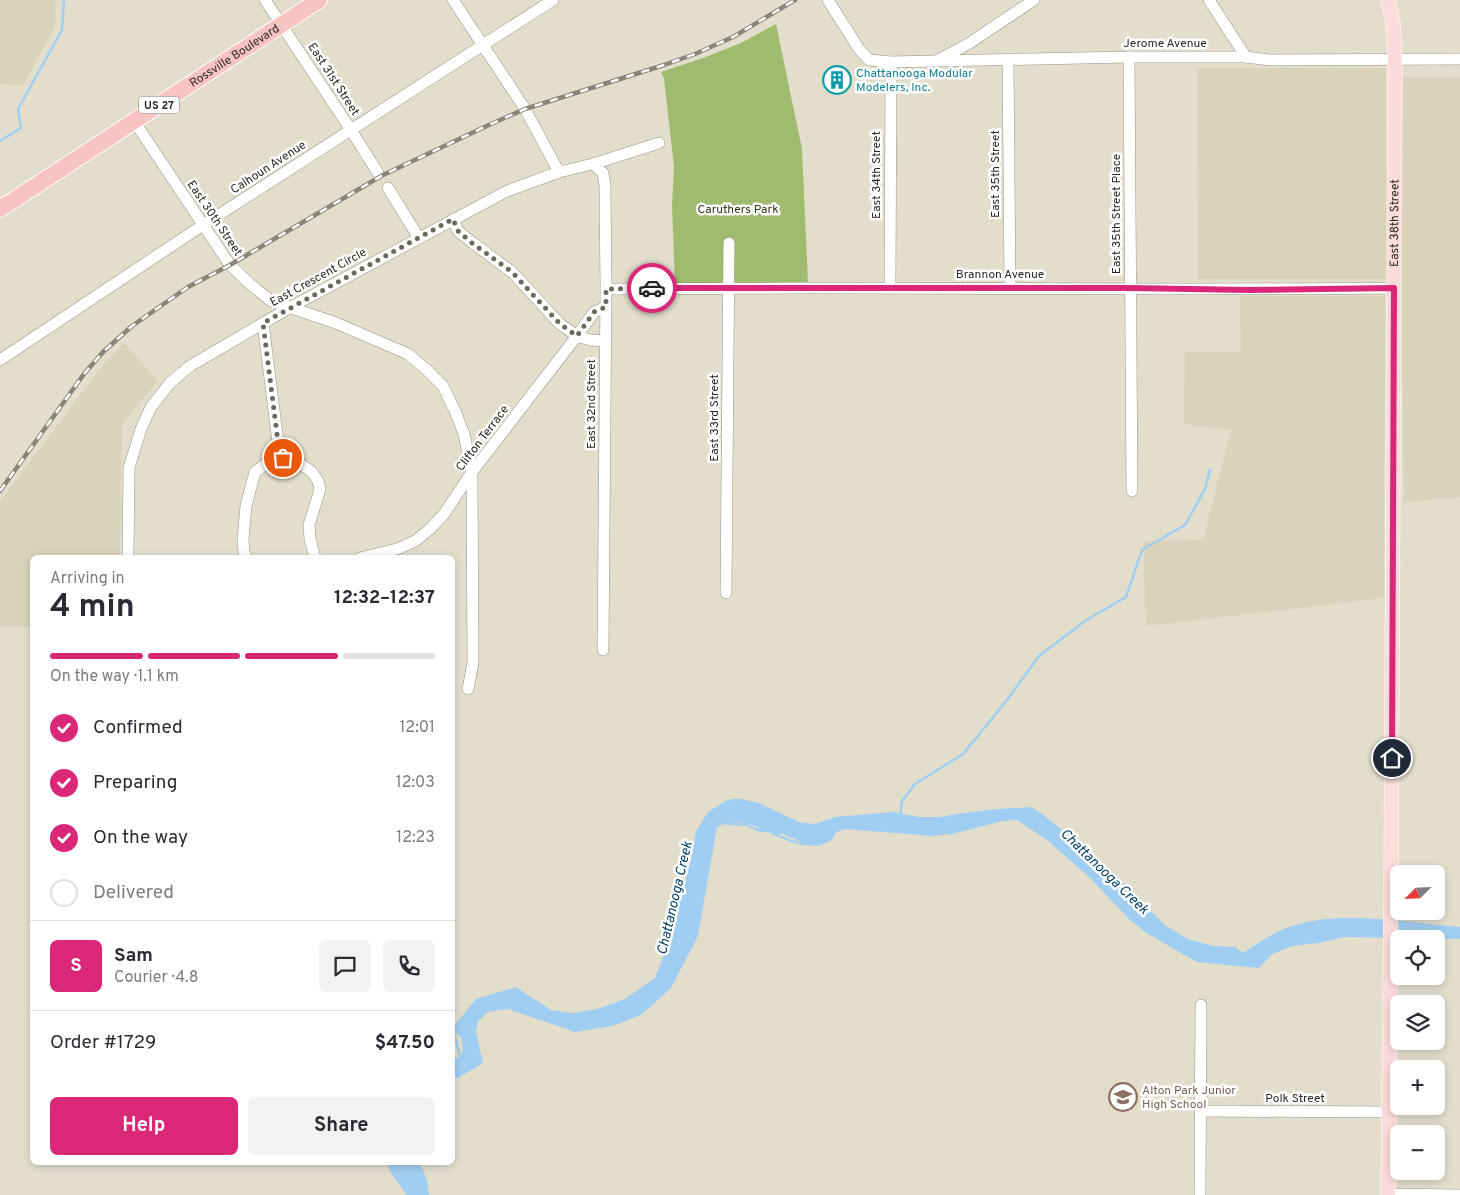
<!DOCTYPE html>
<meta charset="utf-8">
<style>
body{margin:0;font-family:Overpass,sans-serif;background:#f2f2f3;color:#2b2b33;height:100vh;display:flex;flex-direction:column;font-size:19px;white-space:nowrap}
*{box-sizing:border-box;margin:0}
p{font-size:16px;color:#7c7c81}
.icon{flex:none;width:28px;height:28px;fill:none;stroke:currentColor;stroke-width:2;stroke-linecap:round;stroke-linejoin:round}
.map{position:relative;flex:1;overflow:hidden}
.drawer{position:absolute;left:30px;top:555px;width:425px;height:610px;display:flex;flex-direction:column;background:#fff;border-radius:8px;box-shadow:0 2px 8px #0003}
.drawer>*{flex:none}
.needle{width:32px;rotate:246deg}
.buttons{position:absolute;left:1390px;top:865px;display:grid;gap:10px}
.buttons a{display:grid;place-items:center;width:55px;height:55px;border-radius:8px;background:#fff;box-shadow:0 2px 8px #0003;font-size:25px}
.pin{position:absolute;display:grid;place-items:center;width:42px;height:42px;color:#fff;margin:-21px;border:2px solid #fff;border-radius:50%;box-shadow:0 1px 5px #0007}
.courier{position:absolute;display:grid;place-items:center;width:50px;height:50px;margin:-25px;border:4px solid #db2777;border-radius:50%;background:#fff;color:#222;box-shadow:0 1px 6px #0007}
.head em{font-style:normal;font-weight:700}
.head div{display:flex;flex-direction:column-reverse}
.head{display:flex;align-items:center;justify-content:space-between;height:85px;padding:0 20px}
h1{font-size:32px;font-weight:700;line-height:38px}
.bar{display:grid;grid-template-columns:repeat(4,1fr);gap:8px 5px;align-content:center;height:60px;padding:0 20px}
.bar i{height:6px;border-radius:4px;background:#e1e1e2}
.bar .on{background:#db2777}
.bar p{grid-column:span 4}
.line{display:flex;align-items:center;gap:12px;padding:0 20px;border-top:1px solid #e1e1e2}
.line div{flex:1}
.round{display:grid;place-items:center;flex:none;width:52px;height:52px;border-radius:8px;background:#f2f2f3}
ol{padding:0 20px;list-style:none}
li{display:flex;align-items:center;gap:15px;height:55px}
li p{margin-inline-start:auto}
li .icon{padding:5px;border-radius:50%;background:#db2777;color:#fff;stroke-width:4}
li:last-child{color:#7c7c81}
li i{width:28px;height:28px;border:2px solid #e1e1e2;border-radius:50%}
.cta{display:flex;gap:10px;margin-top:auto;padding:10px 20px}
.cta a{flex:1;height:58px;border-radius:8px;background:#db2777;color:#fff;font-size:20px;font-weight:700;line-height:58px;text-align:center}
.cta a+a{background:#f2f2f3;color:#2b2b33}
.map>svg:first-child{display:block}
.built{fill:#d9d3ba}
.green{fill:#a0bb6d}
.water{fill:#a0cef2}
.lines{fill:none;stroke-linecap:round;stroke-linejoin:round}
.stream{stroke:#a0cef2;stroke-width:2.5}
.minor-casing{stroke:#979382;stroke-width:12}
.major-casing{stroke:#fff;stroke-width:15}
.highway-casing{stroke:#fff;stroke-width:18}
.minor{stroke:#fff;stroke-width:11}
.major{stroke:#fbdcda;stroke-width:14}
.highway{stroke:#f8c4c1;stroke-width:16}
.rail-casing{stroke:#898579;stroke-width:4.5}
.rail{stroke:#fff;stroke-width:2.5;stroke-dasharray:8;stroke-linecap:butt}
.done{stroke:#6b685d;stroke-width:5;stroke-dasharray:0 9}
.route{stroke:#db2777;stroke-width:6}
.labels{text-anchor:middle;stroke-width:5;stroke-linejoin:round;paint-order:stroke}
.shield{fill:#fff;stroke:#6a6864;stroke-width:1}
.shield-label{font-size:11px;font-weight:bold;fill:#2a2821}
.street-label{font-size:12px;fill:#2a2821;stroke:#fff}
.culture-label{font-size:12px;fill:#0d838f;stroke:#fff;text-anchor:start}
.park-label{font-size:12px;fill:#2d3814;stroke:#fff}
.education-label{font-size:12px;fill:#785e54;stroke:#fff;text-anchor:start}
.water-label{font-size:14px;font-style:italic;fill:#004167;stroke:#fff}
</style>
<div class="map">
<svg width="1460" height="1195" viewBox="0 0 1460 1195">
<rect width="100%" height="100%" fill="#e3decc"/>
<g class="built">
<path d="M0,0H55V27L23,85L0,84Z"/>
<path d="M1197,68H1386L1387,279H1198Z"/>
<path d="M1403,77L1460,78V497L1404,502L1401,244Z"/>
<path d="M1240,296H1385L1384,598L1146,626L1143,541L1203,540L1231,430L1184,424L1185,352H1241Z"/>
<path d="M124,343L158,381L122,425L120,557L32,558V626H0V502L99,370Z"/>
</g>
<path class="green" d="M776,24L802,149L808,283L675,284L672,206L674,166L664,79L661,72L703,58L741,43Z"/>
<g class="water">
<path d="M732,799H741L759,803L799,822L815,824L835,817L892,812L919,817H941L956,814L998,809L1032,807L1046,817L1087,850L1126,886L1166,926L1188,939L1213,946L1235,947L1243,953C1258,943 1272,933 1289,927C1338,909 1409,923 1460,927V939L1344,937L1318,943L1293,946L1272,954L1259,968L1197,962L1148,934L1130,920L1091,879L1047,840L1017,820L1003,821L952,834L934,836L844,829L835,833L833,839C810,853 806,842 785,835C780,833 775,834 770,833C765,832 760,828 755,826C741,821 731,821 717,827L698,936L671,988L641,1015L612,1026L575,1032L508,1009L488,1012L478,1021L476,1032L483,1063L458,1078L453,1077V1059L460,1057L463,1051L461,1037L455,1032L453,1036V1027L476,999L516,987L551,1010L572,1013L597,1009L625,999L655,978L665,952L691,860L696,831L708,812L724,802Z"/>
<path d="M388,1163H420L427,1180L429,1195H405L406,1194L389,1170Z"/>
</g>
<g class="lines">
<g class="stream">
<path d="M0,141L21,128L18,109L62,30L64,0"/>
<path d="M900,817L902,801L915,784L963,754L1007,700L1039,656L1085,621L1126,597L1142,550L1185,525L1205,489L1210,470"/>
<path d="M724,823L748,825L757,830L766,831"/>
<path d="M772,833C783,837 794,844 806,844"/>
<path d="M456,1031L454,1034L461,1059"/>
</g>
<defs>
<g id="minor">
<path d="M265,0L351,130L378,173"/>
<path d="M453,0L525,109L559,172"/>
<path d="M828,0L859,49L869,60L891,62L1129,57H1246L1270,60L1460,59"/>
<path d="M1209,0L1246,57"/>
<path d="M1129,57L1132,491"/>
<path d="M938,60L968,44L1034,0"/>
<path d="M1008,60L1010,288"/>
<path d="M134,121L230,265L250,284L271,301L336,323L408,354L428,371L443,386L455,411L464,434L472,472L473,663L468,689"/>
<path d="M593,164L603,173L605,186L606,289L603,650"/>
<path d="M388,188L419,238"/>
<path d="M453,219L458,231L473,243L512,272L560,324L577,336L590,340L605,341"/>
<path d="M890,288L891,62"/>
<path d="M606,289C869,286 1132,291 1394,288"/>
<path d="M263,323L280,458"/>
<path d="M0,360L203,225L553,0"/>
<path d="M128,558L129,468L141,429L151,407L171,382L190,366L289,308L507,191L559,172L593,164L659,143"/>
<path d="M247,558L244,553L243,539L246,506L255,472L271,460L283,458L298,462L312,472L318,481L320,489L309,525L310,539L315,558"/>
<path d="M360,558L397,549L415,541L430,529L444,514L472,472L577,336L594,312L606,307"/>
<path d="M726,593L729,243"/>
<path d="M1202,1111L1388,1112"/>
<path d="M1388,1194L1460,1195"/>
<path d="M1200,1195L1201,1005"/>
</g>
<g id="major">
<path id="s1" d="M1388,1195L1391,894L1395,59L1393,21L1388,0"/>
</g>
<g id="highway">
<path id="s2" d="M0,209L319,0"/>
</g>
</defs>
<use href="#minor" class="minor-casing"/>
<use href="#major" class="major-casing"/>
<use href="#highway" class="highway-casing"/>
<use href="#minor" class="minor"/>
<use href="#major" class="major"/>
<use href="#highway" class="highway"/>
<defs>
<path id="rail" d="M0,491L84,374L103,352L132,326L188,287L230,265L383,175L491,124L525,109L664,65L695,54L733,37L795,0"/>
</defs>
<use href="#rail" class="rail-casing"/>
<use href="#rail" class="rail"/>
</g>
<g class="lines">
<path class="done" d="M283,458H280L263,323L453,219L458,231L472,243L512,272L560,324L577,336L594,312L606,307V289L652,288"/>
<path class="route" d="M652,288H1130L1248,290L1394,288L1392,758"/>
</g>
<defs>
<symbol id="building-ring" viewBox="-11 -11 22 22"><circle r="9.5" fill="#fff" stroke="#0f9aa8" stroke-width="1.5"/><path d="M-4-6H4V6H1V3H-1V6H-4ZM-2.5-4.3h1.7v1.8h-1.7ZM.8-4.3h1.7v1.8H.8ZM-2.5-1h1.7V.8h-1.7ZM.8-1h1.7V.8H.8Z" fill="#0f9aa8"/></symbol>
<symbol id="school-ring" viewBox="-11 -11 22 22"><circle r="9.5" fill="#fff" stroke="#8d6e63" stroke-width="1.5"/><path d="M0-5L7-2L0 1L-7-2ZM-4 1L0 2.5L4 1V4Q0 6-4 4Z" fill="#8d6e63"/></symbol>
</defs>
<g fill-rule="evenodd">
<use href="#building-ring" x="821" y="64" width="32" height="32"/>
<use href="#school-ring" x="1107" y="1081" width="32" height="32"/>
</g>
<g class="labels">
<rect class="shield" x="139" y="96.5" width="40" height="17" rx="4"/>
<g class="shield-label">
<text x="159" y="109">US 27</text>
</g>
<g class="street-label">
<text x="1165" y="47">Jerome Avenue</text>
<text dy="4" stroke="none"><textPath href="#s2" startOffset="280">Rossville Boulevard</textPath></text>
<text transform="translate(334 79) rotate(57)" y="4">East 31st Street</text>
<text transform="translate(268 167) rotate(-33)" y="4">Calhoun Avenue</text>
<text transform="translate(995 174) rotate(-90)" y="4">East 35th Street</text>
<text transform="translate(876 175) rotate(-90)" y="4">East 34th Street</text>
<text transform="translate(1116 214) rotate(-90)" y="4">East 35th Street Place</text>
<text transform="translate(215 218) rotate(56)" y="4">East 30th Street</text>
<text dy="4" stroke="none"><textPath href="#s1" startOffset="972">East 38th Street</textPath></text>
<text x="1000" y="278">Brannon Avenue</text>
<text transform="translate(318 277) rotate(-29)" y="4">East Crescent Circle</text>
<text transform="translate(591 404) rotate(-90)" y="4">East 32nd Street</text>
<text transform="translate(714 418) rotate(-90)" y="4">East 33rd Street</text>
<text transform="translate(482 438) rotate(-53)" y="4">Clifton Terrace</text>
<text x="1295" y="1102">Polk Street</text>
</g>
<g class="culture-label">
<text x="856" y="77">Chattanooga Modular<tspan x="856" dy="14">Modelers, Inc.</tspan></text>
</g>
<g class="park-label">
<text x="738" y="213">Caruthers Park</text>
</g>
<g class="education-label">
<text x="1142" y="1094">Alton Park Junior<tspan x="1142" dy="14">High School</tspan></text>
</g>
<g class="water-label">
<text transform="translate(1105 871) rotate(44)" y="5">Chattanooga Creek</text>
<text transform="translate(674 898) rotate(-77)" y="5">Chattanooga Creek</text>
</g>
</g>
</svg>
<div class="buttons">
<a><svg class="needle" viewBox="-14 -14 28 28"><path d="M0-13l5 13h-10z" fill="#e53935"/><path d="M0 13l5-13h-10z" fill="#7c7c81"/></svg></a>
<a><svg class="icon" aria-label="locate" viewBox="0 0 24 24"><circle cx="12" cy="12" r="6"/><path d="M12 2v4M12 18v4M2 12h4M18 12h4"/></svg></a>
<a><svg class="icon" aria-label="layers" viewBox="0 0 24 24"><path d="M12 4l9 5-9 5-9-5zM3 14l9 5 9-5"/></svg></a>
<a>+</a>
<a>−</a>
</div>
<div class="pin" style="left:283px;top:458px;background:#ea580c"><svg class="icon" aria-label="bag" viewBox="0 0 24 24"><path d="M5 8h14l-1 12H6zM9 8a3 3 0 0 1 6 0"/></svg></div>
<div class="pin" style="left:1392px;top:758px;background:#1f2937"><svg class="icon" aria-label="home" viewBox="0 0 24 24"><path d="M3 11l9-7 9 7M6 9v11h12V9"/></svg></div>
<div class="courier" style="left:652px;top:288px"><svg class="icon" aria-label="car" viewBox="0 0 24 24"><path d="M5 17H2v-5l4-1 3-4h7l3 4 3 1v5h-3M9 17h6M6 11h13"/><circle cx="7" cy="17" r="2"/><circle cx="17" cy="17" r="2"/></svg></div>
<section class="drawer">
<div class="head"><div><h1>4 min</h1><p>Arriving in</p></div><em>12:32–12:37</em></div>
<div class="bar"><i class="on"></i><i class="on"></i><i class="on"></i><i></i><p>On the way · 1.1 km</p></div>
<ol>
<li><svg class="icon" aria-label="check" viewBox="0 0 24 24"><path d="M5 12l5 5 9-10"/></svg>Confirmed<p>12:01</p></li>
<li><svg class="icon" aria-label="check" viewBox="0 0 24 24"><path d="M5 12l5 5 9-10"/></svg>Preparing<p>12:03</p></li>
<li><svg class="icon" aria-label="check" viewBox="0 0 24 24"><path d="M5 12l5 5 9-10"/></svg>On the way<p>12:23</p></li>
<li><i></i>Delivered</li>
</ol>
<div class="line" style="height:90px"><b class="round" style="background:#db2777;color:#fff">S</b><div><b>Sam</b><p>Courier · 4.8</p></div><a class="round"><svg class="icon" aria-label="chat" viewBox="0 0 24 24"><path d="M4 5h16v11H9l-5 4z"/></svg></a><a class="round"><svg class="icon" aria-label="phone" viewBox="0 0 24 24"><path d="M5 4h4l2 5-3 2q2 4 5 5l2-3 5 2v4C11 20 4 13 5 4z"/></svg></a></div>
<div class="line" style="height:65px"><div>Order #1729</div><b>$47.50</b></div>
<div class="cta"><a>Help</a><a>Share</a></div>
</section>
</div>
